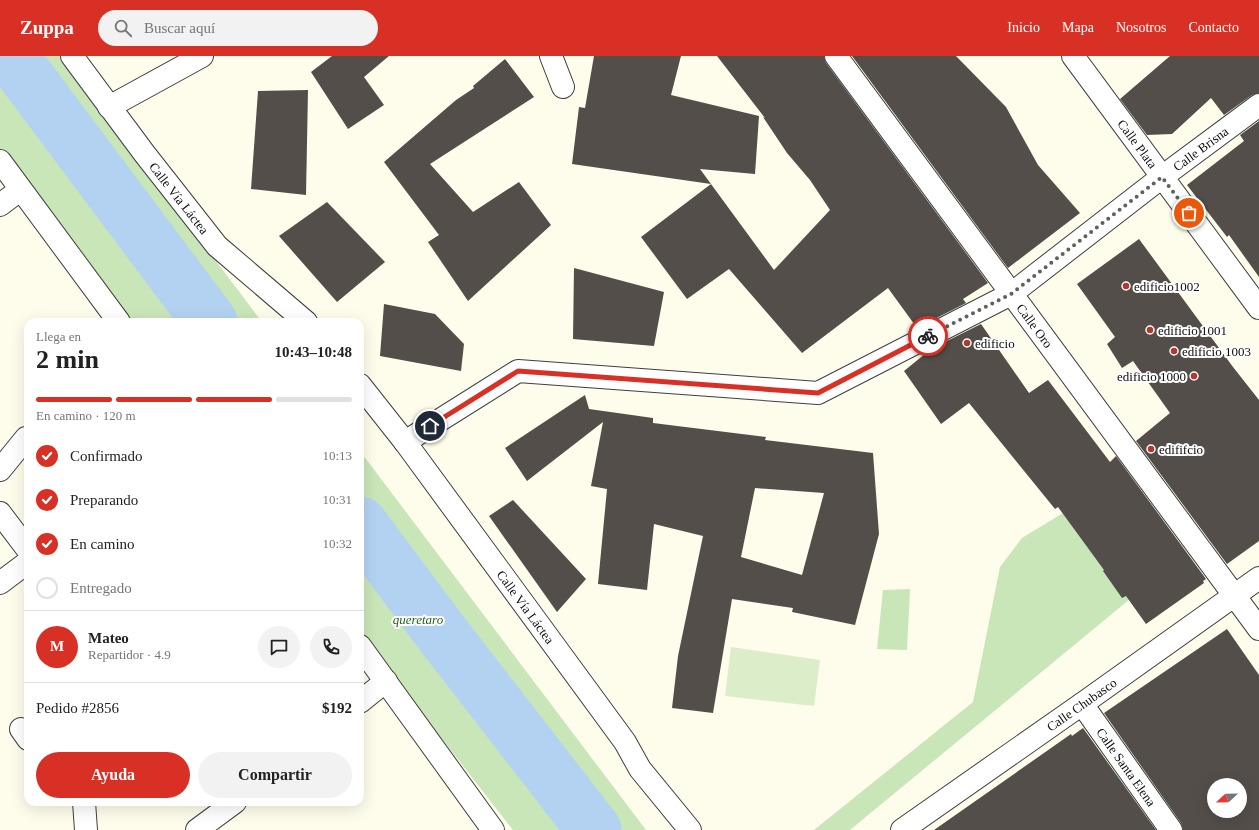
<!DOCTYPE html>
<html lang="es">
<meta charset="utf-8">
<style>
body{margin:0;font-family:"Times New Roman",serif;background:#f2f2f2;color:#222;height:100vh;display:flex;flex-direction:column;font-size:15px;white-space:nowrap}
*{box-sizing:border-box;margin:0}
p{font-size:13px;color:#767676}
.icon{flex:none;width:22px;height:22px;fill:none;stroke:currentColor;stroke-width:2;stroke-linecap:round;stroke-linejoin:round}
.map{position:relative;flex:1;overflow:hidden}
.panel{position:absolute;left:24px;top:262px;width:340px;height:488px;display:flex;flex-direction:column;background:#fff;border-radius:12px;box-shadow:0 4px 16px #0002}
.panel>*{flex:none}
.needle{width:26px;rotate:248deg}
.tools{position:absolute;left:1207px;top:722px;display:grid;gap:8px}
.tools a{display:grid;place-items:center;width:40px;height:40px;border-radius:50%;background:#fff;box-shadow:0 4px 16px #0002;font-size:20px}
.pin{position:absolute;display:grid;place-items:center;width:34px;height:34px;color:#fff;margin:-17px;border:2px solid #fff;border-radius:50%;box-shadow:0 1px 4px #0007}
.courier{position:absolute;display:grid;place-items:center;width:40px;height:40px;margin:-20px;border:3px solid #d93025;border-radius:50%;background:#fff;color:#222;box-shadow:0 1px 5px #0007}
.overview em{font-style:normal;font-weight:600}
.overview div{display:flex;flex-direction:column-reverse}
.overview{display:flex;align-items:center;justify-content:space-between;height:68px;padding:0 12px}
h1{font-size:26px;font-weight:600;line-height:30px}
.bar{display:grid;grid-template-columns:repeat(4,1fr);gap:6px 4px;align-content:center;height:48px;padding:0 12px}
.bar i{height:5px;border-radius:3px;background:#e0e0e0}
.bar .on{background:#d93025}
.bar p{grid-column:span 4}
.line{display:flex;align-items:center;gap:10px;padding:0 12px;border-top:1px solid #e0e0e0}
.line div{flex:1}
.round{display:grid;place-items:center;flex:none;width:42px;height:42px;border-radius:21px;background:#f2f2f2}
ol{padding:0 12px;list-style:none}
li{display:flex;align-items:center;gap:12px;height:44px}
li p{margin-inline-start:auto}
li .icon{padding:4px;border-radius:50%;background:#d93025;color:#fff;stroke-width:4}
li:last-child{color:#767676}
li i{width:22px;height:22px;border:2px solid #e0e0e0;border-radius:50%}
.button{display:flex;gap:8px;margin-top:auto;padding:8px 12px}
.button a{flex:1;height:46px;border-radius:24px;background:#d93025;color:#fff;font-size:16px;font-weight:600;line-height:46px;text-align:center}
.button a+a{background:#f2f2f2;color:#222}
header{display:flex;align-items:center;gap:24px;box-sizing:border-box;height:56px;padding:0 20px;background:#d93025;color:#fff}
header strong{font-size:19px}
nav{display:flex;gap:22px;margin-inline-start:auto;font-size:14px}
.search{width:280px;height:36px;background:#f2f2f2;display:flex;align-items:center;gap:10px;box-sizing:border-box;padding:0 14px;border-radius:22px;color:#767676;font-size:15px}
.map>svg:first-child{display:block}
.green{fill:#c9e6b8}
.pitch{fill:#dcedc9}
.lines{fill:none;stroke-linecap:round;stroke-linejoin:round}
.river{stroke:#b3d2f2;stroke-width:55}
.building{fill:#534e49;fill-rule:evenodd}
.minor-casing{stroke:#3f3f3f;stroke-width:24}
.tertiary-casing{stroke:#3f3f3f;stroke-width:24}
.minor{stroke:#fff;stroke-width:22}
.tertiary{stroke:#fff;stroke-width:22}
.done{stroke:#61605a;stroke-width:4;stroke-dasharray:0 7.2}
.route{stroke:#d93025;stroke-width:5}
.poi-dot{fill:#b2382d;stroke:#fff;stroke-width:1.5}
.labels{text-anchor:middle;stroke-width:4;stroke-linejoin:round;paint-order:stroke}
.street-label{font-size:13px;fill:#0c0c0c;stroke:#fff}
.poi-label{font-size:13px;fill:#0c0c0c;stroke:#fff;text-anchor:start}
.park-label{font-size:13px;font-style:italic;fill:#255f20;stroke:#fff}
</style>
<header>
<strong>Zuppa</strong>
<div class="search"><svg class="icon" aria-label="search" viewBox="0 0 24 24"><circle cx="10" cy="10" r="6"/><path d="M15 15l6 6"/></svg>Buscar aquí</div>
<nav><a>Inicio</a><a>Mapa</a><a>Nosotros</a><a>Contacto</a></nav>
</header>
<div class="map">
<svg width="1259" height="774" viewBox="0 0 1259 774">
<rect width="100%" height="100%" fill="#fefdeb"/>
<g class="green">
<path d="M0,0H61L262,266H119L0,107Z"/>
<path d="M360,395L646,774H513L360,578Z"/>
<path d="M1086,443L1147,529L850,774H814L973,646L1000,511L1022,482Z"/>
<path d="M910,533L907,594L877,593L883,534Z"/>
</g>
<path class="pitch" d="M731,591L820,604L814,650L725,640Z"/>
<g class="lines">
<g class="river">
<path d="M11,0L210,266"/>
<path d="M360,468L443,579L594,774"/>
</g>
</g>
<g class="building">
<path d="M332,0H389L364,21L384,49L348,73L311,16Z"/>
<path d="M594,0H681L671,39L759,60L755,118L700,113L774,214L830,154L810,124L787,97L763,61L765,62L717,0H824L826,7L988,227L963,243L966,247L917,272L888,232L802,297L729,213L687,243L641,181L711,128L572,108L579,51L585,52Z"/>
<path d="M852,0H956L1006,51L1038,109L1080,157L1008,212Z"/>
<path d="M1170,0H1259V37L1252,39L1224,59L1211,42L1172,78L1147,79L1120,43Z"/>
<path d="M505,3L534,41L430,108L473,156L519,126L551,169L468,245L428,186L439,179L384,106L456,44L474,32L473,30Z"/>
<path d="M308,34L306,139L251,133L258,35Z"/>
<path d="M1259,65V221L1229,179L1227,181L1187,129L1244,85L1240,79Z"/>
<path d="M327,146L385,206L337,246L279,180Z"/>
<path d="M1139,183L1233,311L1259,344V485L1227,508L1136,385L1170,357L1133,305L1122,312L1107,288L1115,281L1077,228Z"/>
<path d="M574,212L664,236L654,290L573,283Z"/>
<path d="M384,248L435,258L464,288L461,315L380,300Z"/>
<path d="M981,268L1029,337L1048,324L1110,406L1116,400L1206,523L1203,525L1204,527L1146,568L1126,540L1122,542L1103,515L1104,514L1058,451L1055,453L969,347L941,368L904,315L931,293Z"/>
<path d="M585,339L589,353L653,362V367L766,381L765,384L873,397L879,478L855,569L792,556L793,552L732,543L713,657L672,652L678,600L703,480L654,468L647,534L598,528L607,433L591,430L603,366L527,425L505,392ZM755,432L824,437L802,519L741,501Z"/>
<path d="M513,444L586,523L557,556L489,460Z"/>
<path d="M1227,573L1259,619V774H1183L1181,767L1104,657ZM1214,729H1240V755H1214Z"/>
<path d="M1083,672L1156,774H934L1071,678L1072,680Z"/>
</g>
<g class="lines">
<defs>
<g id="minor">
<path id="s1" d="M72,0L144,97L217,190L306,266"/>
<path d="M551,0L563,31"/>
<path id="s2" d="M836,0L1259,573"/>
<path id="s3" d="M1073,0L1259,252"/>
<path d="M109,51L202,0"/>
<path d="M0,149L20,134"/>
<path id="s4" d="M360,329L405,386L625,686L640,713L690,774"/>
<path id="s5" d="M405,386L518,315L818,337L1011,238L1162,121L1259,49"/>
<path d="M0,414L26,382"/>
<path d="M0,457L28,494"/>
<path d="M0,527L28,506"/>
<path d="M360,646L386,625"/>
<path id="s6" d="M1082,648L1171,774"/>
<path d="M21,673L28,683"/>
<path d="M84,746L86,774"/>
<path d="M197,774L235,746"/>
<path id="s7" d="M902,774L1082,648L1259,522"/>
</g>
<g id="tertiary">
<path d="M0,105L119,266"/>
<path d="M360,590L493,774"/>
</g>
</defs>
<use href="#minor" class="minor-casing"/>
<use href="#tertiary" class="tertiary-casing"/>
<use href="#minor" class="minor"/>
<use href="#tertiary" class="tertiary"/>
</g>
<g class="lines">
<path class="done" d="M928,280L1011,238L1162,121L1189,157"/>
<path class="route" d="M430,370L518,315L818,337L928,280"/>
</g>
<g class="poi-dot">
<circle cx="1126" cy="230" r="4"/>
<circle cx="1150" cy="274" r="4"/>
<circle cx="967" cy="287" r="4"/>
<circle cx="1174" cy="295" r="4"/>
<circle cx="1194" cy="320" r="4"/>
<circle cx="1151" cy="393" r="4"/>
</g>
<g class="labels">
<g class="street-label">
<text dy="5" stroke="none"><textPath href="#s3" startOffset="109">Calle Plata</textPath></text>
<text dy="5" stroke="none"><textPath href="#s5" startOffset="890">Calle Brisna</textPath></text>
<text dy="5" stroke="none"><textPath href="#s1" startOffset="178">Calle Vía Láctea</textPath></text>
<text dy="5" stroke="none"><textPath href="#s2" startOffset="335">Calle Oro</textPath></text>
<text dy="5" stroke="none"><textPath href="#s4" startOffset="277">Calle Vía Láctea</textPath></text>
<text dy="5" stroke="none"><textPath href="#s7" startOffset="219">Calle Chubasco</textPath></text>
<text dy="5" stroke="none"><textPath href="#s6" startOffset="77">Calle Santa Elena</textPath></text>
</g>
<g class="poi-label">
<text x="1134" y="235">edificio1002</text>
<text x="1158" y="279">edificio 1001</text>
<text x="975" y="292">edificio</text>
<text x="1182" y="300">edificio 1003</text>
<text x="1186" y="325" text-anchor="end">edificio 1000</text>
<text x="1159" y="398">edififcio</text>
</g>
<g class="park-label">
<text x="418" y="568">queretaro</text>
</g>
</g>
</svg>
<div class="tools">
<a><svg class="needle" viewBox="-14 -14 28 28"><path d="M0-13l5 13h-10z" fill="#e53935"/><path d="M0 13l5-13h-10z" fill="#767676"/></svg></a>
</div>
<div class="pin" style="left:1189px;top:157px;background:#ea580c"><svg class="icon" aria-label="bag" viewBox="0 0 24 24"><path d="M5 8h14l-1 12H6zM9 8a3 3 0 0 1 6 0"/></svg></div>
<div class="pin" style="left:430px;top:370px;background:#1f2937"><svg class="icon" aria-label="home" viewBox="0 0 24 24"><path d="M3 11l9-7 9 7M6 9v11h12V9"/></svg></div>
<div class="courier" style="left:928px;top:280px"><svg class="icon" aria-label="bike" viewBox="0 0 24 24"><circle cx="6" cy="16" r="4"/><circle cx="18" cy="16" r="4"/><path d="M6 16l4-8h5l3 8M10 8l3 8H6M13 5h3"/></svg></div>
<section class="panel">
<div class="overview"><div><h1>2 min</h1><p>Llega en</p></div><em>10:43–10:48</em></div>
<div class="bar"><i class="on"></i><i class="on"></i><i class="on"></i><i></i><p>En camino · 120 m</p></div>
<ol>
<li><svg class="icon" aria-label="check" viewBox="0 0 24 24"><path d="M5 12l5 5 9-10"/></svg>Confirmado<p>10:13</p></li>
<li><svg class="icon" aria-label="check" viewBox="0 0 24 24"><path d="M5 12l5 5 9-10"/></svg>Preparando<p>10:31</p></li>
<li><svg class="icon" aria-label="check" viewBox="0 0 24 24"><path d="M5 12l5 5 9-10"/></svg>En camino<p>10:32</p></li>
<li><i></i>Entregado</li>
</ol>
<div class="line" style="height:72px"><b class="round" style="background:#d93025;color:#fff">M</b><div><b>Mateo</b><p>Repartidor · 4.9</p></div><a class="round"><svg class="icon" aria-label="chat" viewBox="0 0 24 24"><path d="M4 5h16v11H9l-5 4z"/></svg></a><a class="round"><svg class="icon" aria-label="phone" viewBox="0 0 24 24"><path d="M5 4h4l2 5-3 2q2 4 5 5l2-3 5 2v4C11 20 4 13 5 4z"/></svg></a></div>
<div class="line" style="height:52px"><div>Pedido #2856</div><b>$192</b></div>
<div class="button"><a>Ayuda</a><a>Compartir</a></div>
</section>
</div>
